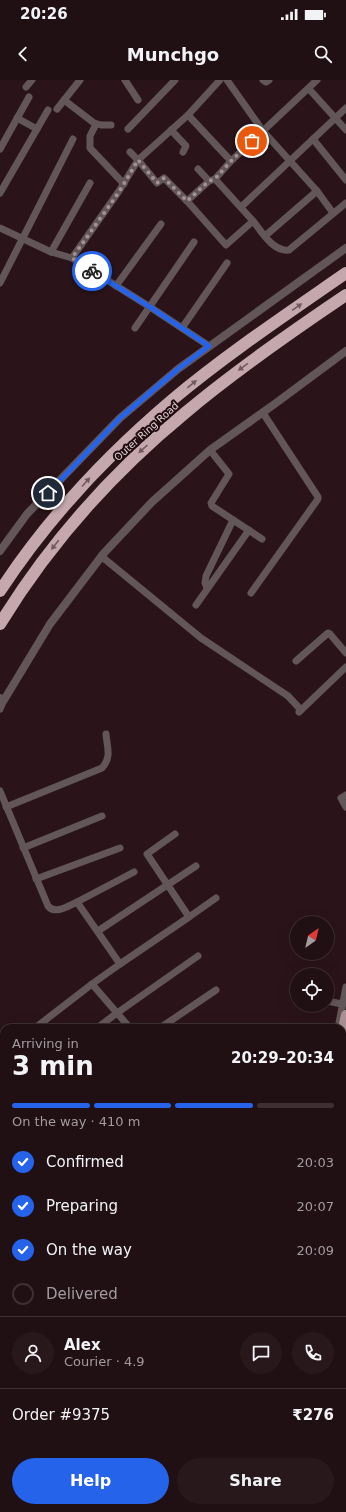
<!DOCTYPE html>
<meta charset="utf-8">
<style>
body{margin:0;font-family:"DejaVu Sans",sans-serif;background:#28181c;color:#f1f3f6;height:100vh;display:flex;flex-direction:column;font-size:15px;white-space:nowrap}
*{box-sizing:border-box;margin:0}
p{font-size:13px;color:#a29ca0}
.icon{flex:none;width:22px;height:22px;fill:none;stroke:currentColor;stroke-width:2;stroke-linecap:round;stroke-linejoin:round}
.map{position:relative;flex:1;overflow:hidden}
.side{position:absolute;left:0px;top:944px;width:346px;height:488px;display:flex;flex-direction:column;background:#200f13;border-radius:12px 12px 0 0;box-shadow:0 4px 16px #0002,0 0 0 1px #3d2f33}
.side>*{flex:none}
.needle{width:26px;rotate:34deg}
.fabs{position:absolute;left:290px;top:836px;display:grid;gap:8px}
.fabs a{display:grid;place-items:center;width:44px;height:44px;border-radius:50%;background:#200f13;box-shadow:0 4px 16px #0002,0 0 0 1px #3d2f33;font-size:20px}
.pin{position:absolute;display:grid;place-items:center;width:34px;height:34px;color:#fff;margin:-17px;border:2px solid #fff;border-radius:50%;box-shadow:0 1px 4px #0007}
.courier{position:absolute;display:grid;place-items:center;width:40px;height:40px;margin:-20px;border:3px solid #2563eb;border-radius:50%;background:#fff;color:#222;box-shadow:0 1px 5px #0007}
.summary em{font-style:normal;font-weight:800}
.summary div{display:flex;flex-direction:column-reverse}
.summary{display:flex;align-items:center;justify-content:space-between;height:68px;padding:0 12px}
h1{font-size:26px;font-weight:800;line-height:30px}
.bar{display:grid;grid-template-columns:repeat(4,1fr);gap:6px 4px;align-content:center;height:48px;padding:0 12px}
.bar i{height:5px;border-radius:3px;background:#3d2f33}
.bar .active{background:#2563eb}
.bar p{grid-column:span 4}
.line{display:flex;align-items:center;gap:10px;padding:0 12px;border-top:1px solid #3d2f33}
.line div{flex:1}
.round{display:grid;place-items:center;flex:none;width:42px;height:42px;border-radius:21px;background:#28181c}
ol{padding:0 12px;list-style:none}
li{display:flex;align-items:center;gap:12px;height:44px}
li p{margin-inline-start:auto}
li .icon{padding:4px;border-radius:50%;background:#2563eb;color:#fff;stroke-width:4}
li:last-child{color:#a29ca0}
li i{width:22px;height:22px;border:2px solid #3d2f33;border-radius:50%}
.action{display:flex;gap:8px;margin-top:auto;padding:8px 12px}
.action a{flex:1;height:46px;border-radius:24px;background:#2563eb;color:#fff;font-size:16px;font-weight:800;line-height:46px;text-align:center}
.action a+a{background:#28181c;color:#f1f3f6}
.status{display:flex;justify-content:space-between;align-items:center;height:28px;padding:0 20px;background:#200f13;direction:ltr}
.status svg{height:11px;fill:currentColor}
header{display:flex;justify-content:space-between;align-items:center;height:52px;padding:0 12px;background:#200f13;font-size:18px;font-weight:800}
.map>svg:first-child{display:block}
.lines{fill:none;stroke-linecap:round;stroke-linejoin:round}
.minor{stroke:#625658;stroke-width:7}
.tertiary{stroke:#625658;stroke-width:8}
.secondary{stroke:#8a777a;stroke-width:9}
.primary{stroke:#a99095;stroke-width:10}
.trunk{stroke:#b79ca1;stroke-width:11}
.motorway{stroke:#c5a8ad;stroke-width:12}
.motorway-bridge{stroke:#c5a8ad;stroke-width:12}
.oneway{fill:#725a5e}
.done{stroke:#a39194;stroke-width:4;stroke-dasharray:0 7.2}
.route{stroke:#2563eb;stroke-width:5}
.labels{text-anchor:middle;stroke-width:4;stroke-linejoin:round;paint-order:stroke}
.street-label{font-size:10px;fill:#e4d4d7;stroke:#200b10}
</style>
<div class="status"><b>20:26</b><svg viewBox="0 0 49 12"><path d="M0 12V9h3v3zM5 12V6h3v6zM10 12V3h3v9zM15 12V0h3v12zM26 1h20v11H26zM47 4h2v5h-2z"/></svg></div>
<header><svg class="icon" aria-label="back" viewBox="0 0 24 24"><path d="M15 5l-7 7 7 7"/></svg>Munchgo<svg class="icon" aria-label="search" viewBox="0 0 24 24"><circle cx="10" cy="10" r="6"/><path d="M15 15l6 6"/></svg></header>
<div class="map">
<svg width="346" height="1432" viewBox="0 0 346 1432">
<rect width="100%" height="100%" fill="#2a1419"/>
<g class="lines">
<g class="minor">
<path d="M125,0L138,20"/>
<path d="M227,0L263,51L317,111L333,133"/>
<path d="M263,0L266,2L269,0"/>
<path d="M26,7L32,0"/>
<path d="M309,9L346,50"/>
<path d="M64,20L94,43L101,45H111"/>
<path d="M57,29L80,0"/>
<path d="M188,35L231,81"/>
<path d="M17,38L37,49"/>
<path d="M96,44L90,56V68L124,104"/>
<path d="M128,49L175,0"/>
<path d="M171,50L186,66L183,72"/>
<path d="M313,59L346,100"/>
<path d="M0,69L29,17"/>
<path d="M130,72L138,80L157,103L164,98L187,121L226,165L253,141C262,152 273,172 289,170L346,123"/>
<path d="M198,89L209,101"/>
<path d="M215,99L253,141"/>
<path d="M0,113L48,30"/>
<path d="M187,121L209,101L215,99L231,81L317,0"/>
<path d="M241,127L346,28"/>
<path d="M0,148L51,172L72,178L150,227L209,266"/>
<path d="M265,156L317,111"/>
<path d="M51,172L90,103"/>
<path d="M72,178L119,111L138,80L188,35L220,0"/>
<path d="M0,203L73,59"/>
<path d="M116,206L161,144"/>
<path d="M135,248L194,162"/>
<path d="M182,248L227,183"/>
<path d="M210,370L229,394L211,423L212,426L262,459"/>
<path d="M101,476L201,558L288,616L301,630"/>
<path d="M207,508L205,503L206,496L233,440"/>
<path d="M251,513L318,419V417L263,333"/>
<path d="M196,525L249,450"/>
<path d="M296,581L328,553L330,554L346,573"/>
<path d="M0,629L4,620"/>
<path d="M299,632L346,587"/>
<path d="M0,711L48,826C55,835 68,826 77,822L120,884L92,904L130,948"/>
<path d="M346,715L341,718L346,727"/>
<path d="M6,727L102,688C112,677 107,667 106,654"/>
<path d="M23,768L102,736"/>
<path d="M36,799L120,768"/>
<path d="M77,822L134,792"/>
<path d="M189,837L216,818"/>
<path d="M98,851L196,786"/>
<path d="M120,884L189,837L147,774L175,754"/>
<path d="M327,921L342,924"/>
<path d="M35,948L92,904"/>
<path d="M97,948L117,933L198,876"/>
<path d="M160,948L216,910"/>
<path d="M338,948L346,907"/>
<path d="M0,965L4,968"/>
</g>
<g class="tertiary">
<path d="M0,471L27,434L120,338L178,289L346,168"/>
<path d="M0,618L4,620L50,544L104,473L152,422L210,370L276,323L346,271"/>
</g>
<g class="secondary">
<path d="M342,1086L346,1078"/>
<path d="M0,1276L4,1268"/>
<path d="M0,1329L4,1355"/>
<path d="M15,1428L16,1432"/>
</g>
<g class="primary">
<path d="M342,953L346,935"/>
<path d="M342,987L346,967"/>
<path d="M193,1432L195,1428"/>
<path d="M210,1432L212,1428"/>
</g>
<g class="trunk">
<path d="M342,996L346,994"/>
<path d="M342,1010L346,1008"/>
<path d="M342,1070L346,1063"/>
</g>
<g class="motorway">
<path d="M0,511C47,439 106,376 172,320C227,274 287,234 346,193"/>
<path d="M0,544C49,464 112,393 185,333C236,290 291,252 346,215"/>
<path d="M0,996L4,999"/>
<path d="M0,1019L4,1021"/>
<path d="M0,1082L1,1098"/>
</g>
<path class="motorway-bridge" d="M1,1142L2,1120L1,1098"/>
</g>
<defs><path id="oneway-solid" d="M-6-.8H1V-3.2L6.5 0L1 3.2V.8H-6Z"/></defs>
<g class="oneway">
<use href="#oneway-solid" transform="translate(297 227) rotate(-35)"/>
<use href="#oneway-solid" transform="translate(243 287) rotate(144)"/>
<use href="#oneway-solid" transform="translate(192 304) rotate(-39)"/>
<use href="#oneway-solid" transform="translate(143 369) rotate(138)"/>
<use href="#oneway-solid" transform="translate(86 402) rotate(-48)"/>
<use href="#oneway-solid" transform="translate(55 465) rotate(128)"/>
</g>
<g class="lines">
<path class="done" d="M92,191L72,178L119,112L138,80L157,103L164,98L187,121L209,101L215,99L231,81L252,61"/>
<path class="route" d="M48,413L120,338L178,289L209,266L150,227L92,191"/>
</g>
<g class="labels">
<g class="street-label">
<text transform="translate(146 351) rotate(-42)" y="4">Outer Ring Road</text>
</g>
</g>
</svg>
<div class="fabs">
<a><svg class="needle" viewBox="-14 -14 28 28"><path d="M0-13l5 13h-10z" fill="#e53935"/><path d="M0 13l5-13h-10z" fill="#a29ca0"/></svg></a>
<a><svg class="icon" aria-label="locate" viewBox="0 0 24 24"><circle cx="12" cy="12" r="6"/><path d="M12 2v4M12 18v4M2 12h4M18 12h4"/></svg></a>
</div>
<div class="pin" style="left:252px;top:61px;background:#ea580c"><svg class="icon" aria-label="bag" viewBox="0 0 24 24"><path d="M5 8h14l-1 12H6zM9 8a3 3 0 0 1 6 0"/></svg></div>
<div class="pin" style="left:48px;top:413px;background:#1f2937"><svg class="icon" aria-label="home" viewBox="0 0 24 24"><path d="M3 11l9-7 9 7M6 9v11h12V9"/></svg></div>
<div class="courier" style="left:92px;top:191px"><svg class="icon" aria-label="bike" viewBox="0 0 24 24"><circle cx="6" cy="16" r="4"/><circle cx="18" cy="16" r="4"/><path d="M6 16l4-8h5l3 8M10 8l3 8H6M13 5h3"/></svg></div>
<section class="side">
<div class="summary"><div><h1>3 min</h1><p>Arriving in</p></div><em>20:29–20:34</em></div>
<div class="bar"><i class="active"></i><i class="active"></i><i class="active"></i><i></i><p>On the way · 410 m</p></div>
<ol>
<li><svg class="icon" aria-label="check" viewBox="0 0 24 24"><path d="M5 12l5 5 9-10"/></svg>Confirmed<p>20:03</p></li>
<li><svg class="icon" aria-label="check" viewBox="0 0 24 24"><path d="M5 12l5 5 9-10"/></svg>Preparing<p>20:07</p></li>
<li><svg class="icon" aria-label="check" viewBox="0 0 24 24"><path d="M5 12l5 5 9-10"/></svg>On the way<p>20:09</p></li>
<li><i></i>Delivered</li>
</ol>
<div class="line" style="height:72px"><a class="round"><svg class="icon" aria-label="person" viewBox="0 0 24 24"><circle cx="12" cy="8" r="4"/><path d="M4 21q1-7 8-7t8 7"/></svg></a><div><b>Alex</b><p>Courier · 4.9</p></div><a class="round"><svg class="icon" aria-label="chat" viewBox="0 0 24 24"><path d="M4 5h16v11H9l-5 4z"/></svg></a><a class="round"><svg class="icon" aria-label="phone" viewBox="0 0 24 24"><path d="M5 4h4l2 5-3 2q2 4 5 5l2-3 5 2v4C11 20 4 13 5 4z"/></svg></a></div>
<div class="line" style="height:52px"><div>Order #9375</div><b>₹276</b></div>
<div class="action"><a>Help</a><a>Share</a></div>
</section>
</div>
